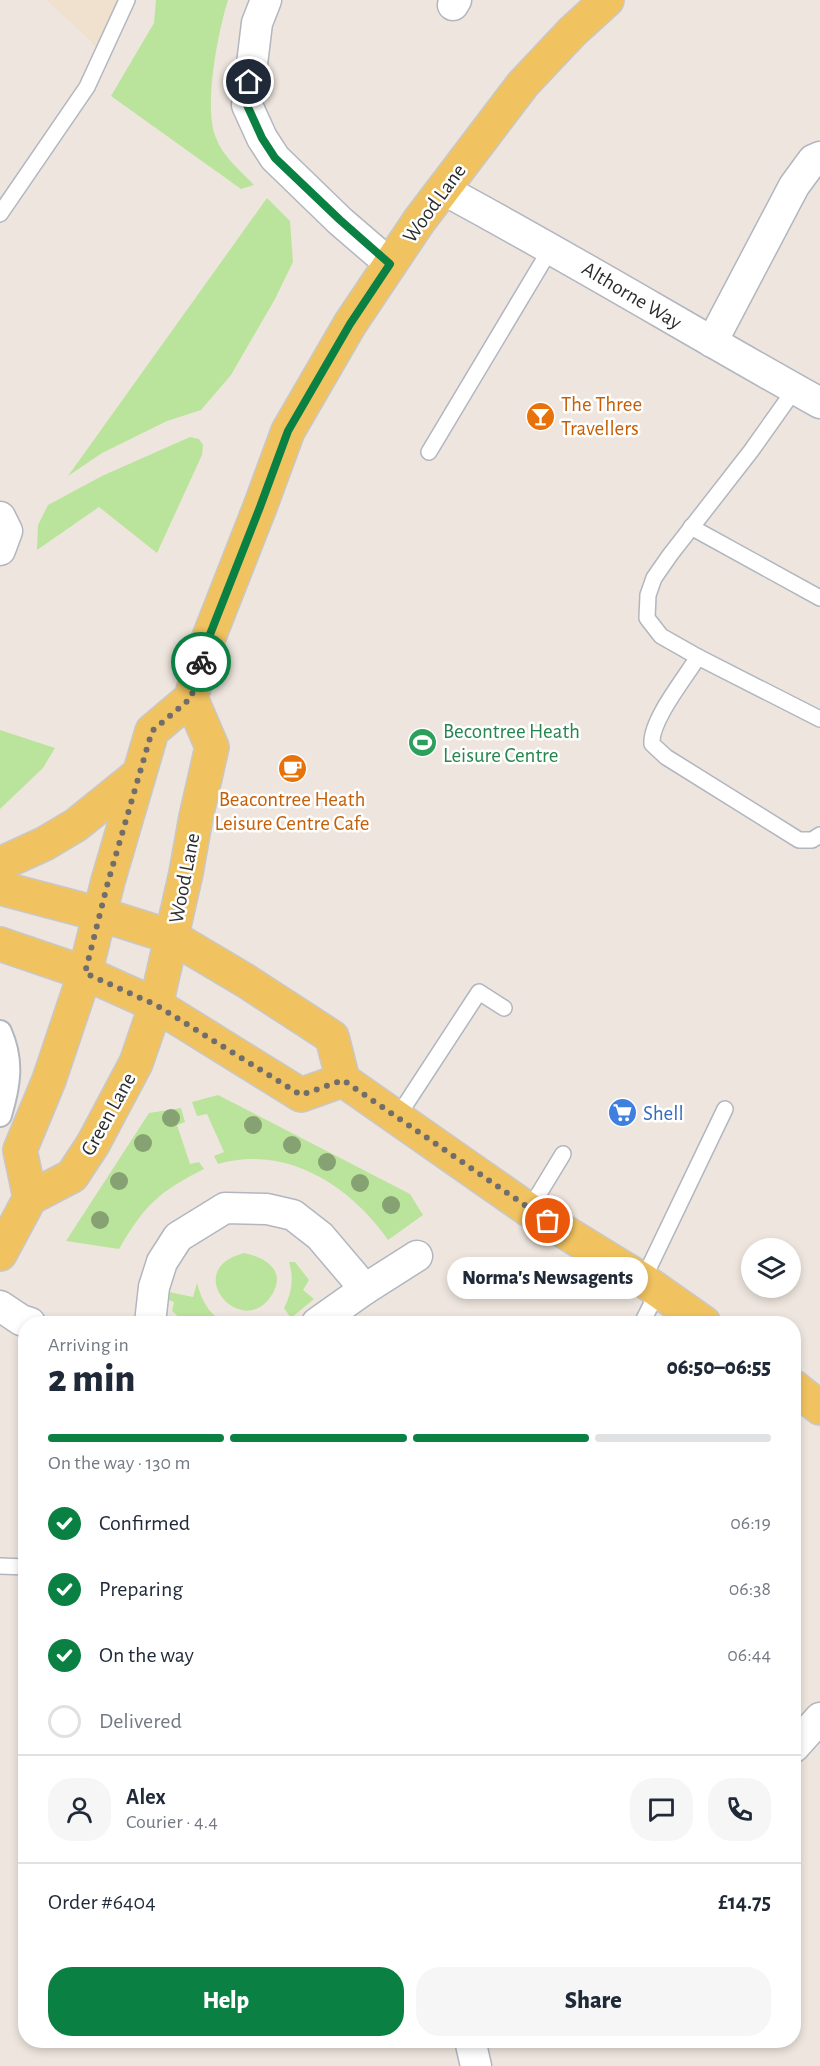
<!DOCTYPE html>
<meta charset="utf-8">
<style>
body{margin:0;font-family:"Alegreya Sans",sans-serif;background:#f6f6f7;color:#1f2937;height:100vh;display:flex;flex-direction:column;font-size:22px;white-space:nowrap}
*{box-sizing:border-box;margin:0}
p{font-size:20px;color:#747a83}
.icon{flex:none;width:33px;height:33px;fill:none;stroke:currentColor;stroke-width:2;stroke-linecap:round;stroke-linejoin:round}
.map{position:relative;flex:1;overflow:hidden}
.sheet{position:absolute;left:18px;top:1316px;width:783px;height:732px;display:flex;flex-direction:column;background:#fff;border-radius:24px;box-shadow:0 3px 9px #0003}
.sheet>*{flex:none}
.fabs{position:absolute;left:741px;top:1238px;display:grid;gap:12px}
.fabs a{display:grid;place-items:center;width:60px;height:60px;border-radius:50%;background:#fff;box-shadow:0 3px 9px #0003;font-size:30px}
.pin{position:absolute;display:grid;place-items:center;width:51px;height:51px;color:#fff;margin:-26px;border:3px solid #fff;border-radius:50%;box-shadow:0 2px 6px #0007}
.courier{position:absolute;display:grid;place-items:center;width:60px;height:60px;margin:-30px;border:4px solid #0b8043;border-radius:50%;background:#fff;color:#222;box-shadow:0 2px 8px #0007}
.bubble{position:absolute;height:42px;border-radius:21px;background:#fff;box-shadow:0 3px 9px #0003;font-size:20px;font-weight:800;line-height:42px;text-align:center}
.headline em{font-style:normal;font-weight:800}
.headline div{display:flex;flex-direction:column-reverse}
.headline{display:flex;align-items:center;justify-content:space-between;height:102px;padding:0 30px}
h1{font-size:39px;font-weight:800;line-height:45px}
.bar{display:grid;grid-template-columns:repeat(4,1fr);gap:9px 6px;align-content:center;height:72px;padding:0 30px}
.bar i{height:8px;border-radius:4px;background:#e0e1e3}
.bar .active{background:#0b8043}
.bar p{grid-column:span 4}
.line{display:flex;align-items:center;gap:15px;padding:0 30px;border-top:2px solid #e0e1e3}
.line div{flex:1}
.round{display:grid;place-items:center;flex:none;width:63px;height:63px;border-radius:24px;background:#f6f6f7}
ol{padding:0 30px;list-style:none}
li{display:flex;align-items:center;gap:18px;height:66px}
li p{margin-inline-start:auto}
li .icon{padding:6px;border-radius:50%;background:#0b8043;color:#fff;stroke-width:4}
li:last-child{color:#747a83}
li i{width:33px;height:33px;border:3px solid #e0e1e3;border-radius:50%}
.primary-button{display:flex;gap:12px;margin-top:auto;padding:12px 30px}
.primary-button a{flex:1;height:69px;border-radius:24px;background:#0b8043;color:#fff;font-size:24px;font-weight:800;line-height:69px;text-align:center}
.primary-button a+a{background:#f6f6f7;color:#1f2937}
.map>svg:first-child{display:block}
.education{fill:#efe1ce}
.green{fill:#bae49b}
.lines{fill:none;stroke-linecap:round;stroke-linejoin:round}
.service-casing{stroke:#b2b6bf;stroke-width:18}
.pedestrian-casing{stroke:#b2b6bf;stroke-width:26}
.minor-casing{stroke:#b2b6bf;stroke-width:33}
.primary-casing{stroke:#c8c8c8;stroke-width:36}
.service{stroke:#fff;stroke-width:15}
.pedestrian{stroke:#fff;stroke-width:22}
.minor{stroke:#fff;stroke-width:30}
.primary{stroke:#f1c360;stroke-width:33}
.tree{fill:#87a272}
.done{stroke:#706d6a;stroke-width:6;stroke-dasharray:0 10.8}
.route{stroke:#0b8043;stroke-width:8}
.labels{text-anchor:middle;stroke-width:5;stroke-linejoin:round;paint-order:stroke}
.street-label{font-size:21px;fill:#2c2c2c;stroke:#fff}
.food-label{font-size:21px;fill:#c56008;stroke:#fff;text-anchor:start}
.leisure-label{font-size:21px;fill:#27864d;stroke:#fff;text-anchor:start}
.shop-label{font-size:21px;fill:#366cbe;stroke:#fff;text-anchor:start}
</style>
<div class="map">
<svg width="820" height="2066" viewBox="0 0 820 2066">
<rect width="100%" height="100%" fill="#eee6de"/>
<path class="education" d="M46,0H122L99,51L91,41Z"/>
<g class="green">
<path d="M156,0H228C218,32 203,107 216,138C223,157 241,171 254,185L241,189L111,96L154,23Z"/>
<path d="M267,198L290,221L293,262L275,299L231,375L201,410L167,421L102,453L68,476Z"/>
<path d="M190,437L199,439L203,445L202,455L157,553L99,507L37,550L38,525L48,505L102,476Z"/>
<path d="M0,730L55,748L43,768L0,809Z"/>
<path d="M218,1095L410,1194L423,1215L388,1240C351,1186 286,1144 218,1164L214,1156L224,1152L207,1114L197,1116L192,1102Z"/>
<path d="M181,1108L185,1122L177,1125L190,1164L199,1162L204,1169C158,1192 145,1205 119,1249L66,1241L149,1113Z"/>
<path d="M244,1253C264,1257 286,1269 273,1293C244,1344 178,1270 244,1253Z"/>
<path d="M289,1262H295L309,1280L303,1290L314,1299L291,1318L284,1308C292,1293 294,1278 289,1262Z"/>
<path d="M197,1283C202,1301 208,1313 225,1323H186L172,1311L174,1302L166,1299L169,1292L193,1297Z"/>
</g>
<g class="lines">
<defs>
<g id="service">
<path d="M0,214L87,87L127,0"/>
<path d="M795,389L751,451L670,555L654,578L648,595L647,618L661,636L698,657L820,719"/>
<path d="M429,452L551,248"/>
<path d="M691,527L820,598"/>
<path d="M698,657C685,678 650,721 652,744L666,757L799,840H812L820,835"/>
<path d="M398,1116L479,992L504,1008"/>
<path d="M529,1210L563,1154"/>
<path d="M643,1280L725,1109"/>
<path d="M642,1323L658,1291"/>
<path d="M0,1566L26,1567"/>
</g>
<path id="pedestrian" d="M0,1032C13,1061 9,1085 0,1115"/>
<g id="minor">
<path d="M266,0L257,23L247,105L262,138L275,158L340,221L390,264"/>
<path d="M453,5L456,0"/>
<path d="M444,190C571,258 694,333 820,403"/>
<path d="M712,342L794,186L813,160L820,157"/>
<path d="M0,517L7,531L0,550"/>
<path d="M0,1306L21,1320L30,1323"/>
<path d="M150,1323L154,1287L162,1262L178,1237L225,1208L267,1209L293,1215L320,1236L365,1289"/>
<path d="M317,1323L365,1289L417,1256"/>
<path d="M794,1747L820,1718"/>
<path d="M470,2040L476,2066"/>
</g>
<g id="primary">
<path d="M0,864L44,844L76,825L139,774"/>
<path d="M0,888L99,914L172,937L246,981L332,1037L343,1080L529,1210L643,1280L704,1323"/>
<path d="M0,944L85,973L156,1005L301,1095L343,1080"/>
<path d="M30,1198L20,1150L49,1080L85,973L108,881L152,731L191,698L207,642L260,507L288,431L350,324L419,221L523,84L572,32L607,0"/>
<path d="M0,1254L30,1198L72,1176L93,1144L136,1063L156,1005L186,873L196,817L212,747L191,698"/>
<path d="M794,1387L820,1408"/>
</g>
</defs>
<use href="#service" class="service-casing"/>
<use href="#pedestrian" class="pedestrian-casing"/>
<use href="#minor" class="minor-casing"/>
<use href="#primary" class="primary-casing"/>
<use href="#service" class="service"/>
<use href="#pedestrian" class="pedestrian"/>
<use href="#minor" class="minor"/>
<use href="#primary" class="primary"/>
</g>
<g class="tree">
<circle cx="171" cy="1118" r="9"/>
<circle cx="253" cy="1125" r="9"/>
<circle cx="143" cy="1143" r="9"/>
<circle cx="292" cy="1145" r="9"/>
<circle cx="327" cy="1162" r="9"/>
<circle cx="119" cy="1181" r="9"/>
<circle cx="360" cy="1183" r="9"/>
<circle cx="391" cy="1205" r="9"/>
<circle cx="100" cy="1220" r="9"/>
</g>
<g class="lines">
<path class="done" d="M201,662L191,698L152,731L108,882L85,973L156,1005L301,1095L343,1080L548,1221"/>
<path class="route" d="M201,662L207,642L260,507L288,431L350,324L390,264L340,220L275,158L262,138L247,105L249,82"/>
</g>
<defs>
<symbol id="bar-disc" viewBox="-11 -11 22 22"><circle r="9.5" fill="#e8710a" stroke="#fff"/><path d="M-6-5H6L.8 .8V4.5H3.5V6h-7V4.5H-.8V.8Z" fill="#fff"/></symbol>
<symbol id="stadium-disc" viewBox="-11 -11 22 22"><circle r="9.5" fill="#2e9e5b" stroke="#fff"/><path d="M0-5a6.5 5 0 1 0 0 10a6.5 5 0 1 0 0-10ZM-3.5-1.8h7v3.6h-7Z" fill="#fff"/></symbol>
<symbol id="cafe-disc" viewBox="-11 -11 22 22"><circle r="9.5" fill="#e8710a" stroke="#fff"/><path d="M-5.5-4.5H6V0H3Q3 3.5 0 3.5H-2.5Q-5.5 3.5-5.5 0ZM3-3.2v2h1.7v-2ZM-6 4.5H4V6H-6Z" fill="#fff"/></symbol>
<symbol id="supermarket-disc" viewBox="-11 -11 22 22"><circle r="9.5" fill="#3f7fe0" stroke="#fff"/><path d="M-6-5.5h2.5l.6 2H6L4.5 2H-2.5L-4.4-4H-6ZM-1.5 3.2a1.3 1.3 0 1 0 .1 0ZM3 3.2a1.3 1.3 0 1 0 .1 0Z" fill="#fff"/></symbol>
</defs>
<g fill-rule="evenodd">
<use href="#bar-disc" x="524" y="400" width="33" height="33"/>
<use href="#stadium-disc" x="406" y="726" width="33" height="33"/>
<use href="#cafe-disc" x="276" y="752" width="33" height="33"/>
<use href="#supermarket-disc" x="606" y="1096" width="33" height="33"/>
</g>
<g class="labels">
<g class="street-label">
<text transform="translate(434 203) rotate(-54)" y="7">Wood Lane</text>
<text transform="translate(632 295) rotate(31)" y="7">Althorne Way</text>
<text transform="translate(184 878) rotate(-79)" y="7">Wood Lane</text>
<text transform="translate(108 1114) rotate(-61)" y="7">Green Lane</text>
</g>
<g class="food-label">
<text x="561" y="411">The Three<tspan x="561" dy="24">Travellers</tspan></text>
<text x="292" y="806" text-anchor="middle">Beacontree Heath<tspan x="292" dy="24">Leisure Centre Cafe</tspan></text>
</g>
<g class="leisure-label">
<text x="443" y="738">Becontree Heath<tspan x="443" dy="24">Leisure Centre</tspan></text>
</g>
<g class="shop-label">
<text x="643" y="1120">Shell</text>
</g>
</g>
</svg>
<div class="fabs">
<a><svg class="icon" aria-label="layers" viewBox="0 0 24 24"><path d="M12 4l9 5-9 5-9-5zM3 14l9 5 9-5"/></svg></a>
</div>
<div class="pin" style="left:548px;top:1221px;background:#ea580c"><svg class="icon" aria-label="bag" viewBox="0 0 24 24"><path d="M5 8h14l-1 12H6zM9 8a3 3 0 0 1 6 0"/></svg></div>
<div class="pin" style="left:249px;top:82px;background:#1f2937"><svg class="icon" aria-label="home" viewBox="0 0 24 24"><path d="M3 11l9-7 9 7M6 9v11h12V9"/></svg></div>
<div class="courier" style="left:201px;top:662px"><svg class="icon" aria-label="bike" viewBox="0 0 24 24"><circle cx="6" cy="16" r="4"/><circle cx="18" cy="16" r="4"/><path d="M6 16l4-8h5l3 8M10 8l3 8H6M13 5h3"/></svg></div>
<div class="bubble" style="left:447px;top:1257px;width:201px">Norma's Newsagents</div>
<section class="sheet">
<div class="headline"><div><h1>2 min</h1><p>Arriving in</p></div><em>06:50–06:55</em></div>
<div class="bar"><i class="active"></i><i class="active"></i><i class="active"></i><i></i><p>On the way · 130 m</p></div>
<ol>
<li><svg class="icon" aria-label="check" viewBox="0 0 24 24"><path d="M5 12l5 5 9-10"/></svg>Confirmed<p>06:19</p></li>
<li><svg class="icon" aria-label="check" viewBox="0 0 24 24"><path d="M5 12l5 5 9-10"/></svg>Preparing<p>06:38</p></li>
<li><svg class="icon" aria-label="check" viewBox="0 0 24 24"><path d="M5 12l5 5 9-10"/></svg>On the way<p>06:44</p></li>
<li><i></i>Delivered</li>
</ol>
<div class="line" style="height:108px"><a class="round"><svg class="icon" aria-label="person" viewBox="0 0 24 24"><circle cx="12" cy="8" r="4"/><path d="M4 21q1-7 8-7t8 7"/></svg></a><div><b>Alex</b><p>Courier · 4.4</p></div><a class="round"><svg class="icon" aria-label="chat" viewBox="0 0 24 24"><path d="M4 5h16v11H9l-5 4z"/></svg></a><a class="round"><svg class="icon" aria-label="phone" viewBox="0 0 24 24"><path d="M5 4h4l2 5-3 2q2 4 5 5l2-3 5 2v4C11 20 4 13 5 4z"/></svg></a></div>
<div class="line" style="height:78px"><div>Order #6404</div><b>£14.75</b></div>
<div class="primary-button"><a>Help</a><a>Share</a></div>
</section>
</div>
